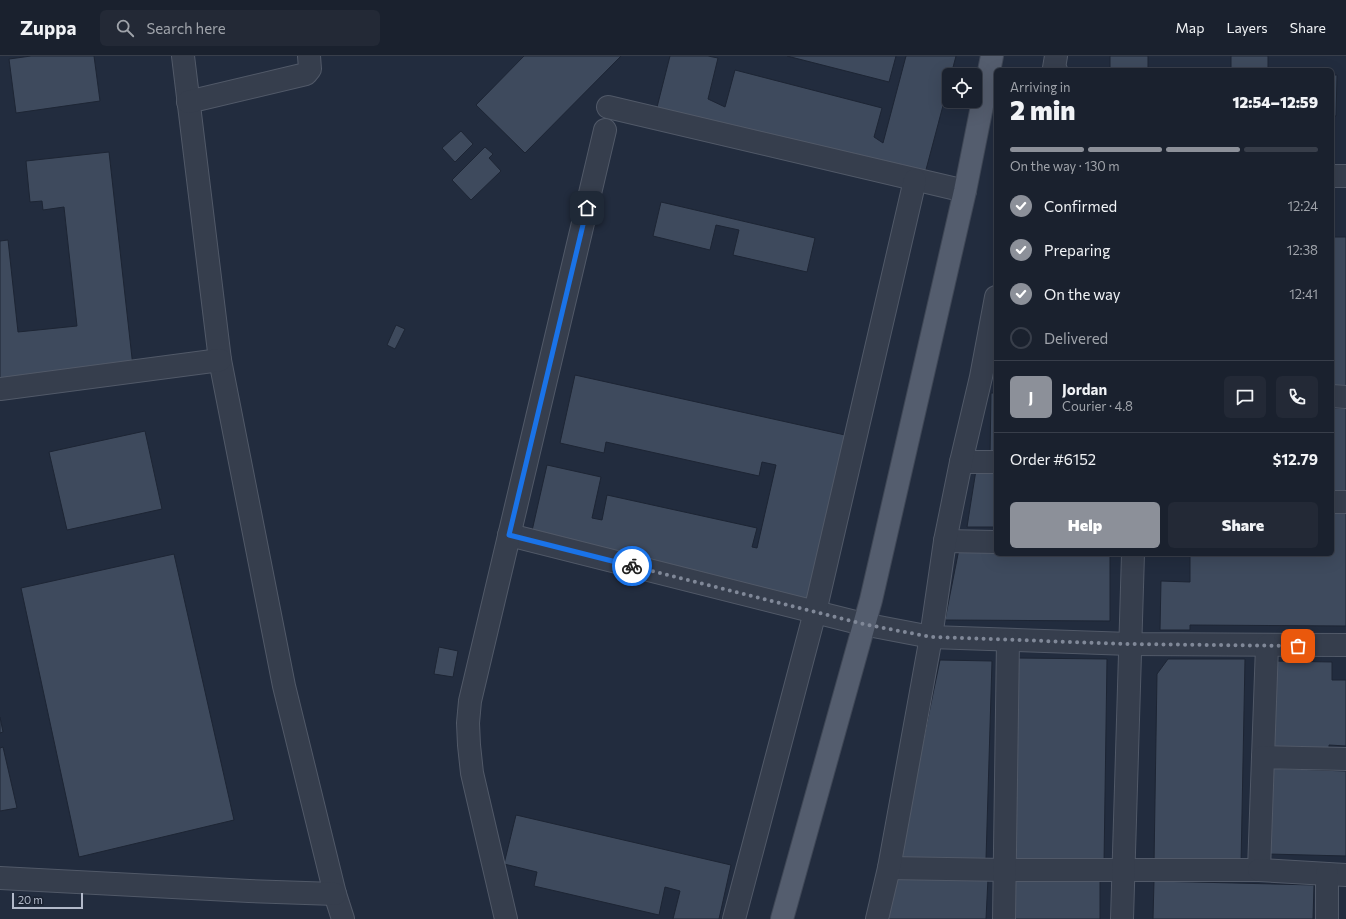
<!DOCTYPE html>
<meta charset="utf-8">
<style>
body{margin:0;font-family:Commissioner,sans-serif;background:#232936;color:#f1f3f6;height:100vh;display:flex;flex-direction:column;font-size:15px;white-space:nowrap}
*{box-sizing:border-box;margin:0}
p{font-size:13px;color:#9fa3aa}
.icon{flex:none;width:22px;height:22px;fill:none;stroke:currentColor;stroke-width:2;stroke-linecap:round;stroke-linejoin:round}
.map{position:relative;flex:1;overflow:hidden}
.panel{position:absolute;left:994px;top:12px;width:340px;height:488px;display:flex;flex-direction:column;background:#1a212e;border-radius:6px;box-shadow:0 4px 16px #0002,0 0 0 1px #383e4a}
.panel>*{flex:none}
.tools{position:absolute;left:942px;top:12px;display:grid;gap:8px}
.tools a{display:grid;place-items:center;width:40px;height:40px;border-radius:6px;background:#1a212e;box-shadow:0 4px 16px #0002,0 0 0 1px #383e4a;font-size:20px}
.scale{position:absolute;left:12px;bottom:10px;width:71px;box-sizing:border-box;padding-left:4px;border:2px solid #b2b9c9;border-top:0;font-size:11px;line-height:14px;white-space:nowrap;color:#b2b9c9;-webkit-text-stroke:3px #1b2332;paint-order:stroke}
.pin{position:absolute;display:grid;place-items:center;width:34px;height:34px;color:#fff;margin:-17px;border-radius:8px;box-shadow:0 2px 6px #0006}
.courier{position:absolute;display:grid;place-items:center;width:40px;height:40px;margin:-20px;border:3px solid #1a73e8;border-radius:50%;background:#fff;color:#222;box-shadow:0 1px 5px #0007}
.head em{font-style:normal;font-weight:800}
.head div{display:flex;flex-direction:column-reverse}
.head{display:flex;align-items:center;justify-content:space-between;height:68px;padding:0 16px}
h1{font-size:26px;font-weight:800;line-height:30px}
.bar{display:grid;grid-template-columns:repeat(4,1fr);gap:6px 4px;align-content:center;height:48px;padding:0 16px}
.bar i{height:5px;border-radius:3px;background:#383e4a}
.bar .current{background:#8c9099}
.bar p{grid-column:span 4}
.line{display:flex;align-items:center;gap:10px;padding:0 16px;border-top:1px solid #383e4a}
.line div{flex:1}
.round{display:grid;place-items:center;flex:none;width:42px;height:42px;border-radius:6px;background:#232936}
ol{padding:0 16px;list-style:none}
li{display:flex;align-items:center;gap:12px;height:44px}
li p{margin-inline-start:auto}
li .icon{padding:4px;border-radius:50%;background:#8c9099;color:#fff;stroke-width:4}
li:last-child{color:#9fa3aa}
li i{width:22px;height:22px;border:2px solid #383e4a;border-radius:50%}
.action{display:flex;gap:8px;margin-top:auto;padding:8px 16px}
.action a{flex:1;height:46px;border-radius:6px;background:#8c9099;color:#fff;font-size:16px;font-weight:800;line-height:46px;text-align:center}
.action a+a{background:#232936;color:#f1f3f6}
header{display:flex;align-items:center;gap:24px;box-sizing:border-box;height:56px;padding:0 20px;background:#1a212e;border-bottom:1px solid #383e4a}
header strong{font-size:19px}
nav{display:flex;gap:22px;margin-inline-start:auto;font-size:14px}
.search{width:280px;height:36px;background:#232936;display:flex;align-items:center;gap:10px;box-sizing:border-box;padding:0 14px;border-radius:6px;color:#9fa3aa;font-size:15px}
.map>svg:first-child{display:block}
.building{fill:#3e4a5d;stroke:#1d2534}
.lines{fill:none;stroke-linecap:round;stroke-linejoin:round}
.minor-casing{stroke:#515968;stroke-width:24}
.major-casing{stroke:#3f4756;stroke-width:24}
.minor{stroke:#363e4d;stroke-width:22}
.major{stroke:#545d6e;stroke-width:22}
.done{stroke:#808898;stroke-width:4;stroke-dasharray:0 7.2}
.route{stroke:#1a73e8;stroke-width:5}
</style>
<header>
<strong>Zuppa</strong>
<div class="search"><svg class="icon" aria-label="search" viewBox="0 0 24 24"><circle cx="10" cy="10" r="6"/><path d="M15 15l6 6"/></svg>Search here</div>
<nav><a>Map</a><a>Layers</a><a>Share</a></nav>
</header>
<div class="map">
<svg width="1346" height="863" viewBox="0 0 1346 863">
<rect width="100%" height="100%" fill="#222c3e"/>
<g class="building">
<path d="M31,0H94L100,45L16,57L9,3Z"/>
<path d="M524,0H621L525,97L476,49Z"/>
<path d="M670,0H708L718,2L708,43L725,51L735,14L882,52L874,81L883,87L906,0H956L951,19H949V27L923,125L655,59Z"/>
<path d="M787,0H896L889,26Z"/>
<rect x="1110" y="0" width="38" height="14"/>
<rect x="1231" y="0" width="37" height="14"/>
<path d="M1332,19H1337L1336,60H1332Z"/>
<path d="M461,75L473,88L455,106L442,92Z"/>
<path d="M485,91L493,98L489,102L501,115L471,144L452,124Z"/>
<path d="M109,96L133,311L0,325V185L8,184L18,276L77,270L64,151L43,154L42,145L30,146L26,105Z"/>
<path d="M661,146L815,182L807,216L733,199L739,174L716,169L710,194L653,180Z"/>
<path d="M1332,181H1346V331L1332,330Z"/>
<path d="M396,269L405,273L395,293L387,289Z"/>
<path d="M575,319L845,379L806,550L529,488L547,409L601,421L592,462L602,464L607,439L757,472L752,491L757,492L776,409L762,406L759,420L606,386L604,397L560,387Z"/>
<path d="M991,337H996V402H990Z"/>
<rect x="1332" y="352" width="14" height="88"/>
<path d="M145,375L162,453L67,474L49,396Z"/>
<path d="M976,414H996V471H967Z"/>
<path d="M1332,457H1346V570L1190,569V574H1160L1161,525L1190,526V498H1332Z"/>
<path d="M959,493H996V498H1110V565L945,564Z"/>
<path d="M174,498L234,764L79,801L21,532Z"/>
<path d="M439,591L458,595L453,621L434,618Z"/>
<path d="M1018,602L1107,603L1104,807L1015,805Z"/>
<path d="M1168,603H1245L1241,809L1154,808L1157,618Z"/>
<path d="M940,604L992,605L986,803L899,802Z"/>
<path d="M1273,605L1332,606V624H1346V690L1329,689V695L1271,694Z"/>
<path d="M0,661L3,676L0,677Z"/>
<path d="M3,691L17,752L0,755V692Z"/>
<path d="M1267,712L1346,715V800L1268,798Z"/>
<path d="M516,759L731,809L719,863H673L680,835L665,831L659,859L534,830L537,816L504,808Z"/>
<path d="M988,822L986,863H888L895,823Z"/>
<path d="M1014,823L1100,825V863H1013Z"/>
<path d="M1154,825L1314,829L1313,863H1153Z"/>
</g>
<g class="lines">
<defs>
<g id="minor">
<path d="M183,0L220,304L284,630L335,838L343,863"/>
<path d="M1056,0L1054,12L1056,14"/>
<path d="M188,46L306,18L310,13L309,0"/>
<path d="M608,51L965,135"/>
<path d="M1332,120H1346"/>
<path d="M0,333L220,304"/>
<path d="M1332,340L1346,341"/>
<path d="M961,406H996"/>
<path d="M1332,446H1346"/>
<path d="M509,479L863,568L931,581L1130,588L1346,589"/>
<path d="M945,485L996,486"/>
<path d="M1263,701L1267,590"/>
<path d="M889,812L1005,814H1259L1263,701L1346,703"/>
<path d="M1259,814L1346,819"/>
<path d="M1327,818V863"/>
<path d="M0,822L249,835L335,838"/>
<path d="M506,863L472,717L469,689L468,667L470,645L605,74"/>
<path d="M734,863L815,556L915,124"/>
<path d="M877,863L889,812L931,581L945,485L961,406L981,321L996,241"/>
<path d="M1004,863L1008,584"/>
<path d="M1122,863L1133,498"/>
</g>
<path id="major" d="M782,863L871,544L965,135L992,0"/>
</defs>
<use href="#minor" class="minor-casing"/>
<use href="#major" class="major-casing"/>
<use href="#minor" class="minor"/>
<use href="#major" class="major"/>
</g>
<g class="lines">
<path class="done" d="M632,510L863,568L931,581L1130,588L1298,590"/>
<path class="route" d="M587,152L509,479L632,510"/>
</g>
</svg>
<div class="tools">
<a><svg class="icon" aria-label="locate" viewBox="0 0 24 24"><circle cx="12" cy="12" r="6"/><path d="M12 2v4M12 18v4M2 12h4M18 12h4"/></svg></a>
</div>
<div class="scale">20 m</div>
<div class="pin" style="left:1298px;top:590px;background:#ea580c"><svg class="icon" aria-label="bag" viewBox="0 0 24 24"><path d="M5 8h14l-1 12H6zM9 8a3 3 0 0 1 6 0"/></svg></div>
<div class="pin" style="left:587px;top:152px;background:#1f2937"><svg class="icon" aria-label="home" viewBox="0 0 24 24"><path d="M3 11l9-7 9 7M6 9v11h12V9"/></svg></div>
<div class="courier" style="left:632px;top:510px"><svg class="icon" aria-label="bike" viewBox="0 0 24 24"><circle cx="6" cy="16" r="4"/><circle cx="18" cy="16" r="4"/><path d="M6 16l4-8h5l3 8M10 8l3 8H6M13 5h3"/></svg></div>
<section class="panel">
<div class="head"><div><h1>2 min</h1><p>Arriving in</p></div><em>12:54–12:59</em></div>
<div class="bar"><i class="current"></i><i class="current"></i><i class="current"></i><i></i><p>On the way · 130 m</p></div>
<ol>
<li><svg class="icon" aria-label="check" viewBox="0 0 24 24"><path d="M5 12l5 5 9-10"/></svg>Confirmed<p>12:24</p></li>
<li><svg class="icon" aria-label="check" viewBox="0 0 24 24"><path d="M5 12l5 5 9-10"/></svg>Preparing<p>12:38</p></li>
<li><svg class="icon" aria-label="check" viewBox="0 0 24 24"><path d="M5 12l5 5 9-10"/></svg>On the way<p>12:41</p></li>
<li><i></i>Delivered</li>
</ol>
<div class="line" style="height:72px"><b class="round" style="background:#8c9099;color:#fff">J</b><div><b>Jordan</b><p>Courier · 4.8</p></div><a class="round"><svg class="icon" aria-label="chat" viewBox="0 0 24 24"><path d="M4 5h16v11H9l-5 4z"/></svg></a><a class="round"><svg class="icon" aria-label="phone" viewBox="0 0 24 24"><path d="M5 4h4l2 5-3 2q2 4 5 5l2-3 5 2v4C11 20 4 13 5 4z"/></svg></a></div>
<div class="line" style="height:52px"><div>Order #6152</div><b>$12.79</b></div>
<div class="action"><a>Help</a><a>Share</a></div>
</section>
</div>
